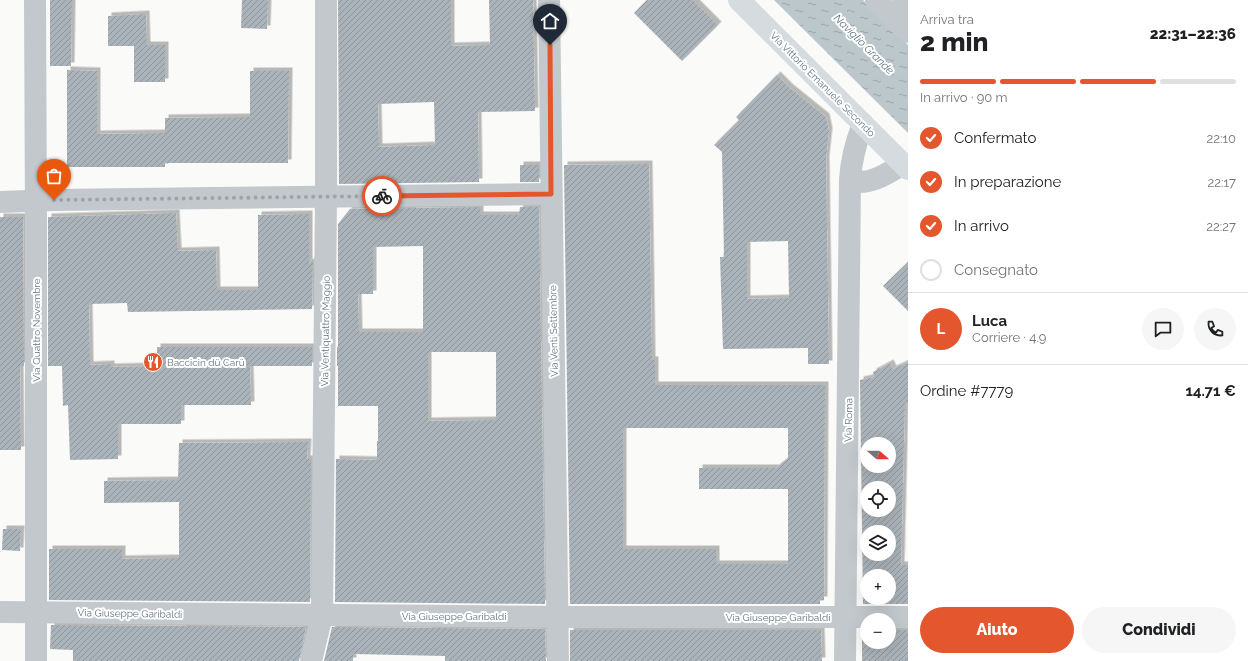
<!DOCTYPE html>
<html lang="it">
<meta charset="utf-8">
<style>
body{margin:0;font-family:Raleway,sans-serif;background:#f6f6f6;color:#202124;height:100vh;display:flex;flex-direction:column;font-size:15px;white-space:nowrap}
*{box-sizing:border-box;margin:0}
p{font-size:13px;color:#757577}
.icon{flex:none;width:22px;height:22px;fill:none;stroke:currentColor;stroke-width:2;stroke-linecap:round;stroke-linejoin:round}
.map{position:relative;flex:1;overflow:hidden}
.side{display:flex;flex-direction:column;background:#fff;width:340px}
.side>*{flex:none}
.needle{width:26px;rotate:110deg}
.buttons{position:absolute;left:860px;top:437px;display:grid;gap:8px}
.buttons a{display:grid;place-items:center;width:36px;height:36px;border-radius:50%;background:#fff;box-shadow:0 4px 16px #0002;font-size:20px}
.pin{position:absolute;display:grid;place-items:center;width:34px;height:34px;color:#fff;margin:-41px -17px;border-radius:50% 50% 50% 0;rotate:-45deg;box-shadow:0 0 4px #0007}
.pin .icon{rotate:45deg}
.courier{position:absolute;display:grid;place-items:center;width:40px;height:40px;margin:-20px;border:3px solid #e4572e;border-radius:50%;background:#fff;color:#222;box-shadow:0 1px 5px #0007}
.head em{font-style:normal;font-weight:800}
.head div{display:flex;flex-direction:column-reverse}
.head{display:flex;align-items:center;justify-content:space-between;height:68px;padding:0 12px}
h1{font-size:26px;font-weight:800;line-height:30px}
.bar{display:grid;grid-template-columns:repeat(4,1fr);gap:6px 4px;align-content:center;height:48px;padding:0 12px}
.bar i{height:5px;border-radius:3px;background:#e0e0e0}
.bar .current{background:#e4572e}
.bar p{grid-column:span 4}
.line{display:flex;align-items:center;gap:10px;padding:0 12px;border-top:1px solid #e0e0e0}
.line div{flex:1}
.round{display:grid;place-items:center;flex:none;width:42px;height:42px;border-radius:21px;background:#f6f6f6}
ol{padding:0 12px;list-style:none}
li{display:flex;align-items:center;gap:12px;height:44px}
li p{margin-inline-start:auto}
li .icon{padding:4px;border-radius:50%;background:#e4572e;color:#fff;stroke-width:4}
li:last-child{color:#757577}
li i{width:22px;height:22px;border:2px solid #e0e0e0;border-radius:50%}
.cta{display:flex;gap:8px;margin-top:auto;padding:8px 12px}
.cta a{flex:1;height:46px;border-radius:24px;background:#e4572e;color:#fff;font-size:16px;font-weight:800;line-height:46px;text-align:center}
.cta a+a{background:#f6f6f6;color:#202124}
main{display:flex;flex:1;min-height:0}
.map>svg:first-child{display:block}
.water{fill:url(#water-ripples)}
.building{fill:url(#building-hatch);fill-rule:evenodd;filter:url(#shadow)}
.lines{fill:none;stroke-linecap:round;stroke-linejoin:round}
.minor{stroke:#c3c8cc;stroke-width:22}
.secondary{stroke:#d6dbdf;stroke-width:22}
.done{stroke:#99a4ac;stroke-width:4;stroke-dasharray:0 7.2}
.route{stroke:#e4572e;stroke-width:5}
.labels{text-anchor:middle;stroke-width:4;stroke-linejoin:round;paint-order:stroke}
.street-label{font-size:10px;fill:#657683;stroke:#fff}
.poi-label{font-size:10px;fill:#657683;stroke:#fff;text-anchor:start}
.water-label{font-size:11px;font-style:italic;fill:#60757c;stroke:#fff}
</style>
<main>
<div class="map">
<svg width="908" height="661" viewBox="0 0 908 661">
<defs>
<pattern id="water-ripples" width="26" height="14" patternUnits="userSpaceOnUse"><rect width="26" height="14" fill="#bbc7cb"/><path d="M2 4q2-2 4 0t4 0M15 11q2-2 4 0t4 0" fill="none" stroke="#9ca6aa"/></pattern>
<pattern id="building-hatch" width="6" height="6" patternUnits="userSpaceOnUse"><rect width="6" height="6" fill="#aab3b9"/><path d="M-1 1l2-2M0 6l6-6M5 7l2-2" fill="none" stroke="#8e969c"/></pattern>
<filter id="shadow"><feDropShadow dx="3.5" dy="-3.5" stdDeviation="0" flood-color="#0004"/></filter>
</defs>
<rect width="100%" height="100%" fill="#fafaf8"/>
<path class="water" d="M774,0H863L908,45V133Z"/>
<g class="building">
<path d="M50,0H72L71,66H50Z"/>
<path d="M242,0H268L267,29L241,28Z"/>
<path d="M338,0H451V46L490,45L489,0H533L535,111L478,112L479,182L339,184ZM434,102L435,145L379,147L378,104Z"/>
<path d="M647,0H693L718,25L682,61L634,13Z"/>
<path d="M146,14L147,45H165V82H134V46H108V16Z"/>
<path d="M67,70L97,71V134L165,133V118L250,117V71H289L288,163H165V167H67Z"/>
<path d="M777,75L790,88L826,117L829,131L826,159L829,364H808V348L723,349L720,257H724L722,152L714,145L739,120L736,117ZM788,241L789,298L747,299V242Z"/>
<path d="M649,164L652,360H655V385H825L824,600H820V604H570L564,165ZM623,428H788V458L776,468H699V489H788V564H716V549H623Z"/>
<rect x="520" y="165" width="19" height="17"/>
<path d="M480,207V215H519L520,207H539L545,604L335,602L336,459L377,460V441H378V406H338V366H337V347H338V224L350,209ZM423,246V332H359L358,294H373V247ZM428,352H496V420L428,421Z"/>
<path d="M176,213L178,251L216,250L217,290H258V215L309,214V264L313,258L312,309L128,312L127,303L89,304L90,365L111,364V367L157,366V347H312V366H250L251,405H181V424H118V459L70,460L68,405L63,406L62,366H48V217Z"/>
<path d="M0,217H23L24,366H20L21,450H0Z"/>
<path d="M908,262V311L883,286Z"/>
<path d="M908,362V405L905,402L901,565H908V604H863L860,380L874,377L873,372L890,363L893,369ZM867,444H889V466H867ZM867,488H889V510H867ZM867,532H889V554H867ZM867,576H889V598H867Z"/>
<path d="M308,442L307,459H311L310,602L49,600V549H122V559L179,558V502L104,503V481L178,480L179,443Z"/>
<path d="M3,529H21L20,551L2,550Z"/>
<path d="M51,625L306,627L299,661H73V650L50,649Z"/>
<path d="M332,627L545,629L546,661H445V656L353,654V661H324Z"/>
<path d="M570,630H821L822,661H570Z"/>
<path d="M863,630H867V642H889V630H908V661H862V632H863Z"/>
</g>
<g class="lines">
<g class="minor">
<path d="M35,0L36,222V661"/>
<path d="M549,0L558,661"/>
<path d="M876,0L908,32"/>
<path d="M892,16L908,1"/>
<path d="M850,180C868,187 888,173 903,164"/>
<path d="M0,202L54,200L551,194"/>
<path d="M0,612L569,617H908"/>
<path d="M311,661L322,615L326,196V0"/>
<path d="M845,661L850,180C851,160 856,142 863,124"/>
</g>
<path class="secondary" d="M739,0L908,169"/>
</g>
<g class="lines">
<path class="done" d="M54,200L382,196"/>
<path class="route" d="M382,196L551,194L550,45"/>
</g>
<defs>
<symbol id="restaurant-disc" viewBox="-11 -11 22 22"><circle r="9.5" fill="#e4572e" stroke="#fff"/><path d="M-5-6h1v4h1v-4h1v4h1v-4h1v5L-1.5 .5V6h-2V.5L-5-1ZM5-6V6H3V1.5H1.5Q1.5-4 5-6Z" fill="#fff"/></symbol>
</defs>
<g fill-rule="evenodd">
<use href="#restaurant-disc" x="142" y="351" width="22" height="22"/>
</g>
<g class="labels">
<g class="street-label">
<text transform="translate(823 84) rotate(45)" y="4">Via Vittorio Emanuele Secondo</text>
<text transform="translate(36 330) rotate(-90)" y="4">Via Quattro Novembre</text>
<text transform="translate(325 331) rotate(-89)" y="4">Via Ventiquattro Maggio</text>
<text transform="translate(553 331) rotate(-91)" y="4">Via Venti Settembre</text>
<text transform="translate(848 420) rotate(-89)" y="4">Via Roma</text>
<text transform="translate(130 613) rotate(1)" y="4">Via Giuseppe Garibaldi</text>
<text x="454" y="620">Via Giuseppe Garibaldi</text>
<text x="778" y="621">Via Giuseppe Garibaldi</text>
</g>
<g class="poi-label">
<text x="167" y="366">Baccicin dü Carü</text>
</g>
<g class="water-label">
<text transform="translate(864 44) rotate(45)" y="4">Naviglio Grande</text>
</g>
</g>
</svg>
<div class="buttons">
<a><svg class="needle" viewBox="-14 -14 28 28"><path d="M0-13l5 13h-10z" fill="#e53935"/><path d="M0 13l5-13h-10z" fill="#757577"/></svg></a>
<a><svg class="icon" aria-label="locate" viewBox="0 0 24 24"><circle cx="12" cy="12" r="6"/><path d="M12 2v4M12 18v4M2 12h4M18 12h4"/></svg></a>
<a><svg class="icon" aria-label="layers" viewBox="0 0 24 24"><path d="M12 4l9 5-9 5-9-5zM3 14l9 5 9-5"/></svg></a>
<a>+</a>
<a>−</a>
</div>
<div class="pin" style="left:54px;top:200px;background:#ea580c"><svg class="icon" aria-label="bag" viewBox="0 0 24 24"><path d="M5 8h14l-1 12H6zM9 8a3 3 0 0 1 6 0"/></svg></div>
<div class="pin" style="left:550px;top:45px;background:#1f2937"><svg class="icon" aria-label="home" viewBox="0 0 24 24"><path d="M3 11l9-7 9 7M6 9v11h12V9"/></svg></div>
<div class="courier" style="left:382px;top:196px"><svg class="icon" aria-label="bike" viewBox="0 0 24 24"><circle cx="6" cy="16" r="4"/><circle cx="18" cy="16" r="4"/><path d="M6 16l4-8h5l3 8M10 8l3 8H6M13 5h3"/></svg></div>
</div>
<section class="side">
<div class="head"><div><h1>2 min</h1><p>Arriva tra</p></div><em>22:31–22:36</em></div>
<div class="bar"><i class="current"></i><i class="current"></i><i class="current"></i><i></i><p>In arrivo · 90 m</p></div>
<ol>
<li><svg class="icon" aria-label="check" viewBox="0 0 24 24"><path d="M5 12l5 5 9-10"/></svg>Confermato<p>22:10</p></li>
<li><svg class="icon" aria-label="check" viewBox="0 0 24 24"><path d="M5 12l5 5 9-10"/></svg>In preparazione<p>22:17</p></li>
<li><svg class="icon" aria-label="check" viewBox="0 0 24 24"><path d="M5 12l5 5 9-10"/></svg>In arrivo<p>22:27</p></li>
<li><i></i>Consegnato</li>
</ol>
<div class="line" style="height:72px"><b class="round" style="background:#e4572e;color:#fff">L</b><div><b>Luca</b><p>Corriere · 4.9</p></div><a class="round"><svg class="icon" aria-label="chat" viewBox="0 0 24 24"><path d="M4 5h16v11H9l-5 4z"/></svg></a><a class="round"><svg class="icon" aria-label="phone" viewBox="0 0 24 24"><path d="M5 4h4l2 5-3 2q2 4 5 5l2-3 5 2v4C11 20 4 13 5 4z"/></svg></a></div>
<div class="line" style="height:52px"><div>Ordine #7779</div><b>14.71 €</b></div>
<div class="cta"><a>Aiuto</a><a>Condividi</a></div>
</section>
</main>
